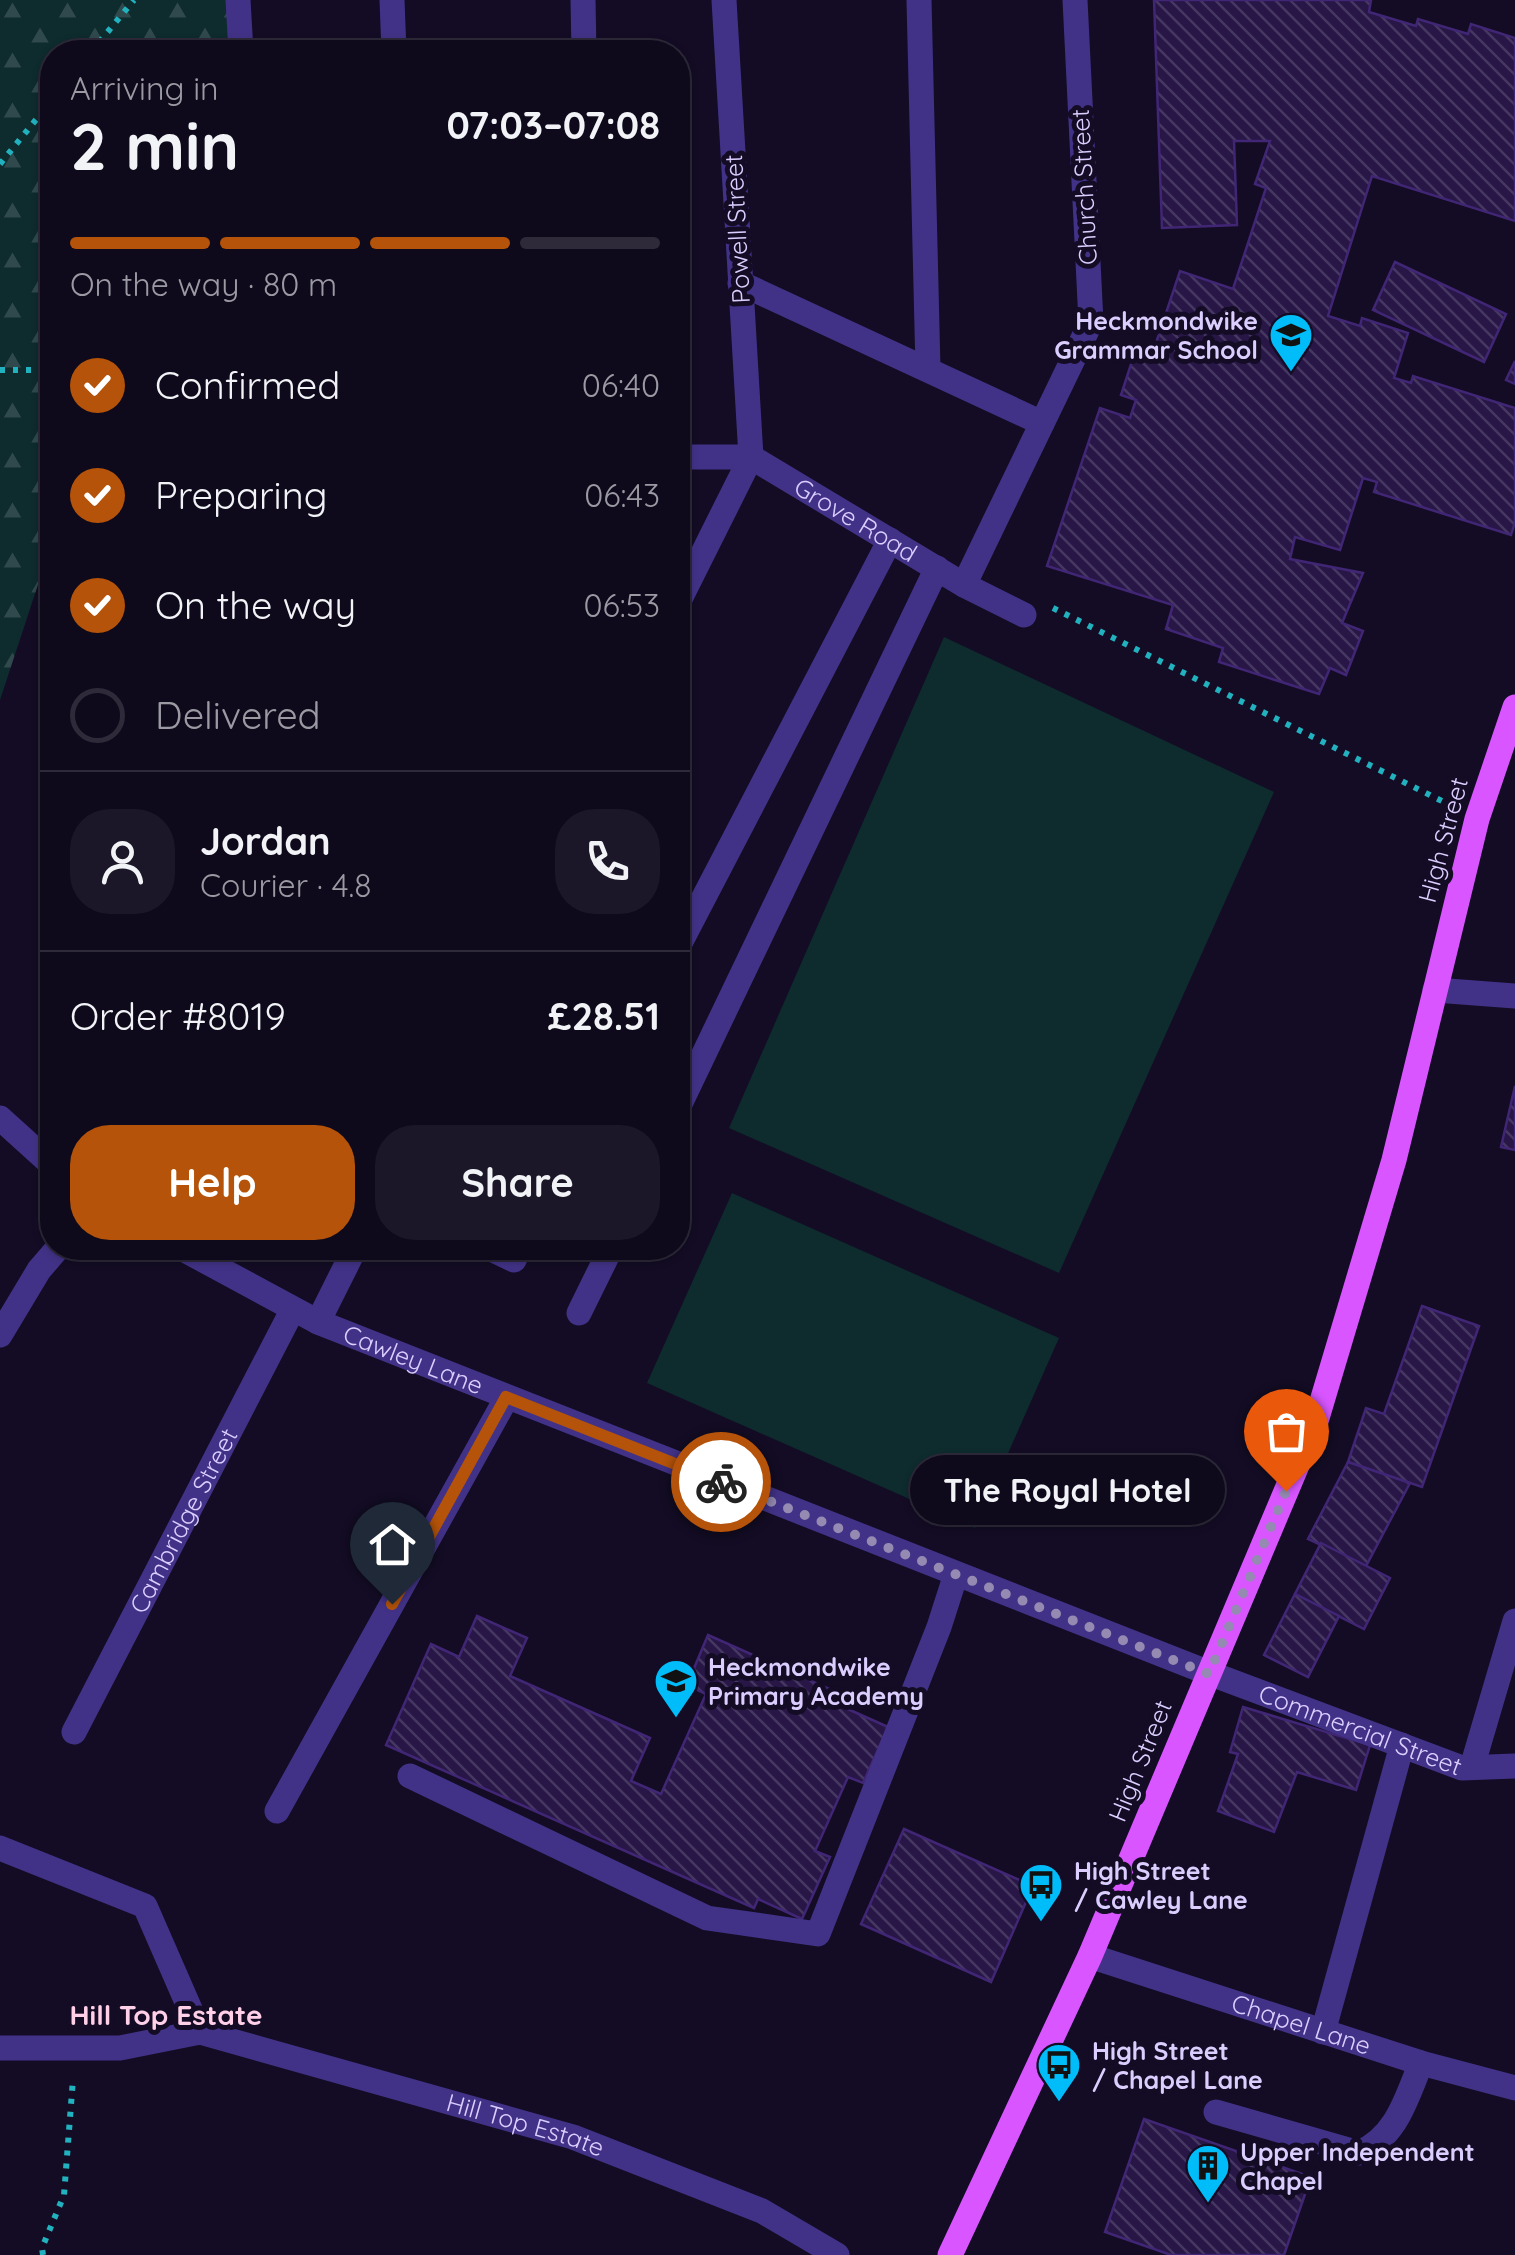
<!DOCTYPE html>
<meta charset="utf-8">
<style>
body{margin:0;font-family:Quicksand,sans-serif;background:#1c1728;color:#f1f3f6;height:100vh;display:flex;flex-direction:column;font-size:38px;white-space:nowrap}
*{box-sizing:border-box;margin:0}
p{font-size:32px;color:#9b9aa3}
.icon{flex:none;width:55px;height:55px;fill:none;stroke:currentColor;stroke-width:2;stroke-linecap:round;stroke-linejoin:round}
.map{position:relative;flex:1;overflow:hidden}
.sheet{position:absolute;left:40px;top:40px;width:650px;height:1220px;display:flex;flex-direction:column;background:#0e091b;border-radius:40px;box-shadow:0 2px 8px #0004,0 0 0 2px #2e2a3a}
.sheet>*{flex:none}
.pin{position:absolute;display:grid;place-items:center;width:85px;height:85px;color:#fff;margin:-102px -42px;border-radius:50% 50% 50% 0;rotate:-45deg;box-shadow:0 0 10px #0007}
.pin .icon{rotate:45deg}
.courier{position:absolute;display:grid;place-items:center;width:100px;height:100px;margin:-50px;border:8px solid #b45309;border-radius:50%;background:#fff;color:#222;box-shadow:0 2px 12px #0007}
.bubble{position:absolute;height:70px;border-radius:35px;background:#0e091b;box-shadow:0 2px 8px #0004,0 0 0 2px #2e2a3a;font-size:32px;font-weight:700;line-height:70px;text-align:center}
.headline em{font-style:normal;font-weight:700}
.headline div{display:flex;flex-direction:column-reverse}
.headline{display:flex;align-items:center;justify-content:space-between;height:170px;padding:0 30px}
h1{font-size:65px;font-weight:700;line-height:75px}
.bar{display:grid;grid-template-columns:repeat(4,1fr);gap:15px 10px;align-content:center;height:120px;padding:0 30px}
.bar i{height:12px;border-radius:8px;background:#2e2a3a}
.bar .current{background:#b45309}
.bar p{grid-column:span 4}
.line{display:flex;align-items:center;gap:25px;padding:0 30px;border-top:2px solid #2e2a3a}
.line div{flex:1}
.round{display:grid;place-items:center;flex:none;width:105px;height:105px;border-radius:40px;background:#1c1728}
ol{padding:0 30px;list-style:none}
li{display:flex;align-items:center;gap:30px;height:110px}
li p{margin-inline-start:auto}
li .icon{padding:10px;border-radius:50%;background:#b45309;color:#fff;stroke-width:4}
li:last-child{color:#9b9aa3}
li i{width:55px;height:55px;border:5px solid #2e2a3a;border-radius:50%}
.action{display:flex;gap:20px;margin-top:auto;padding:20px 30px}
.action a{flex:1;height:115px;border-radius:40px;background:#b45309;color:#fff;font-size:40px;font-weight:700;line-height:115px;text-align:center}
.action a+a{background:#1c1728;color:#f1f3f6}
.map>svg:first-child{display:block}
.forest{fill:url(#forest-firs)}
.park{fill:#0e2b2e}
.building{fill:url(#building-back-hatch);stroke:#412675;stroke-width:2.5}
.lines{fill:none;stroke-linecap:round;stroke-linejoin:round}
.path{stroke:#22b2bf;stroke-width:6;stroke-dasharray:5 8;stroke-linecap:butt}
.minor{stroke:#423287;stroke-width:25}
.major{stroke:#d855ff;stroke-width:25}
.done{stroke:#958ab2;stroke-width:10;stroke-dasharray:0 18}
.route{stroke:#b45309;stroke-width:12}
.labels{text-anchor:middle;stroke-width:10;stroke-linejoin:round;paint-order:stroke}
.street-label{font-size:25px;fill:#dbceff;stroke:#130c24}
.poi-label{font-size:25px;font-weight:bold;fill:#dbceff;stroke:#130c24;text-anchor:start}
.neighbourhood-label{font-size:28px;font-weight:bold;fill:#ffd0e7;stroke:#130c24}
</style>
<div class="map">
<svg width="1515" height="2255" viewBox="0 0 1515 2255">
<defs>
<pattern id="forest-firs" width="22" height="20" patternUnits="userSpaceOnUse" patternTransform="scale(2.5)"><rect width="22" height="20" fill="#0e2b2e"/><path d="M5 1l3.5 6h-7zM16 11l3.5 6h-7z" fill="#30494d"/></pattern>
<pattern id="building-back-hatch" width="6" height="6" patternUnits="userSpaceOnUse" patternTransform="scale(2.5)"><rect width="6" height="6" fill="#271646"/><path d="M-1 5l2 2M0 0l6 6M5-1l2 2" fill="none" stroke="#463762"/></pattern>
</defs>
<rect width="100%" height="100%" fill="#130c24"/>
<path class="forest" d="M0,0H238L241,52H52V542L0,700Z"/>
<g class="park">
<path d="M944,637L1274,792L1059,1273L729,1128Z"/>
<path d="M732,1193L1059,1338L975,1528L647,1383Z"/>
</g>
<g class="building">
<path d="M1154,0H1371L1369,12L1416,26L1418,19L1468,34L1471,24L1515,38V221L1372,176L1328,316L1360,326L1362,318L1408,333L1394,378L1411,383L1413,376L1515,408V522L1511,535L1374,492L1377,482L1363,478L1340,550L1295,537L1290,559L1363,573L1342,623L1363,631L1346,675L1330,668L1319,694L1219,662L1223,648L1166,629L1173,605L1047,566L1100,408L1130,418L1136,400L1121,395L1135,352L1151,358L1180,271L1233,289L1266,188L1255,184L1270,141H1234L1237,225L1162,228Z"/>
<path d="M1395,262L1506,314L1484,362L1373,310Z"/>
<path d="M1515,361V384L1506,380Z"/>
<path d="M1515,1086V1150L1501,1147Z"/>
<path d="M1422,1306L1479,1326L1422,1487L1348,1462L1366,1408L1384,1414Z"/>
<path d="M1348,1462L1410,1483L1366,1566L1308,1539Z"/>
<path d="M1321,1543L1390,1578L1364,1629L1295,1594Z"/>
<path d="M1295,1594L1339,1616L1308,1677L1264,1655Z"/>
<path d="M477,1616L527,1638L510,1676L650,1738L631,1781L661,1794L706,1694L687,1685L708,1635L845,1696L841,1706L888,1727L863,1783L848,1777L815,1851L830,1857L802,1919L758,1899L754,1908L386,1745L431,1644L459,1657Z"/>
<path d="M1243,1707L1370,1745L1356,1790L1297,1772L1274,1832L1218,1811L1238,1754L1230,1752Z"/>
<path d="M904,1829L1033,1886L991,1982L861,1924Z"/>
<path d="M1144,2119L1311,2177L1284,2255H1171L1105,2232Z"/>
</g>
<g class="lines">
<g class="path">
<path d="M91,52L134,0"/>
<path d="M0,164L52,100"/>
<path d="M0,370H52"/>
<path d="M1053,608L1450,805"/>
<path d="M43,2255L42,2248L64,2195L73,2079"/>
</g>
<g class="minor">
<path d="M238,0L241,52"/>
<path d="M392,0L394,52"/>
<path d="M583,0L584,52"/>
<path d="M919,0L928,369"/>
<path d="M740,283L1042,423"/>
<path id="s1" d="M678,457H751L964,585L1024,615"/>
<path d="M964,585L1091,322L1075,0"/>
<path d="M678,603L751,457L724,0"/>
<path d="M678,947L890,540"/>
<path d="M1435,990L1515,996"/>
<path d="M678,1108L937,568"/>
<path d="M0,1118L52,1165"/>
<path id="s2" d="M181,1248L318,1322L1209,1673L1462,1768L1515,1766"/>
<path d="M489,1248L514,1260L520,1248"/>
<path d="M579,1313L611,1248"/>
<path d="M318,1322L355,1248"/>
<path d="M0,1335L39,1270L58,1248"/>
<path id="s3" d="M74,1732L293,1309"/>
<path d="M1472,1767L1515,1621"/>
<path d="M410,1776L707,1918L818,1934L939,1627L956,1574"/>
<path d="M277,1811L507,1397"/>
<path d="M0,1848L145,1906L200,2032"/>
<path id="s4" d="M1090,1956L1421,2063L1515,2088"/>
<path d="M1323,2032L1402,1745"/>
<path id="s5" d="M0,2048H120L200,2032L573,2137L762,2211L837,2255"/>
<path d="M1216,2112L1359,2153C1397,2136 1406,2099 1421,2063"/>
</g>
<path class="major" d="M950,2255L1090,1956L1317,1418L1394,1160L1477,819L1515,707"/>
</g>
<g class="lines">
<path class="done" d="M721,1482L1209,1674L1286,1491"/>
<path class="route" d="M392,1604L506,1397L721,1482"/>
</g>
<defs>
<symbol id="school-pin" viewBox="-11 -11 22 30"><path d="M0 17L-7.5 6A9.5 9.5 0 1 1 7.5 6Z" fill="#00bcf9" stroke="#130c24"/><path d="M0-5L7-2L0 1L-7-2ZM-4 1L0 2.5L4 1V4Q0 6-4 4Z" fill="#111"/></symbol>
<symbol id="bus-pin" viewBox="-11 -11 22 30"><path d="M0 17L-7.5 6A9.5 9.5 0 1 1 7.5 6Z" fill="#00bcf9" stroke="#130c24"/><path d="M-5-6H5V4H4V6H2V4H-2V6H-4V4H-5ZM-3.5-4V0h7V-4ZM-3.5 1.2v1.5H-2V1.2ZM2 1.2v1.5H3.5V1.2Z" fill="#111"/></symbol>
<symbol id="building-pin" viewBox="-11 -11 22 30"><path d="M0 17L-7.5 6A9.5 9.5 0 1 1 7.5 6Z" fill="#00bcf9" stroke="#130c24"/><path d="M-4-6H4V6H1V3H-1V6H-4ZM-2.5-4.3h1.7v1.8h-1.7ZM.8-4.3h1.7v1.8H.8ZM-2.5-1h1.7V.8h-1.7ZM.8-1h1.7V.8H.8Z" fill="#111"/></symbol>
</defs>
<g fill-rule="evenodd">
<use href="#school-pin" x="1266" y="310" width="50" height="68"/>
<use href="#school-pin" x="651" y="1656" width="50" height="68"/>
<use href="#bus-pin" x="1016" y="1860" width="50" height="68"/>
<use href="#bus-pin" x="1034" y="2040" width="50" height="68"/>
<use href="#building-pin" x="1183" y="2141" width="50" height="68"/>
</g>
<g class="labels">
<g class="street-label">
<text transform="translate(1084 187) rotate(-93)" y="9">Church Street</text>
<text transform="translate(737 229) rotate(-93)" y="9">Powell Street</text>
<text dy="9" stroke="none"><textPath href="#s1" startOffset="195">Grove Road</textPath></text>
<text transform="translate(1443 840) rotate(-75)" y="9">High Street</text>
<text dy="9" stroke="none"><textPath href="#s2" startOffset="258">Cawley Lane</textPath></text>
<text dy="9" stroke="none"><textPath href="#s3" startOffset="238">Cambridge Street</textPath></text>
<text dy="9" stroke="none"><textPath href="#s2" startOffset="1275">Commercial Street</textPath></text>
<text transform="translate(1140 1761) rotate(-68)" y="9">High Street</text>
<text dy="9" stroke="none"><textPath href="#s4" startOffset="222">Chapel Lane</textPath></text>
<text dy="9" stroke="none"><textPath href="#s5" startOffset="540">Hill Top Estate</textPath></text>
</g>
<g class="poi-label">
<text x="1258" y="330" text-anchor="end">Heckmondwike<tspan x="1258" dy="29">Grammar School</tspan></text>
<text x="708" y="1676">Heckmondwike<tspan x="708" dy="29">Primary Academy</tspan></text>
<text x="1074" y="1880">High Street<tspan x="1074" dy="29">/ Cawley Lane</tspan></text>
<text x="1092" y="2060">High Street<tspan x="1092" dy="29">/ Chapel Lane</tspan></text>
<text x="1240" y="2161">Upper Independent<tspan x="1240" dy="29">Chapel</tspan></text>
</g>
<g class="neighbourhood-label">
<text x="166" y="2025">Hill Top Estate</text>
</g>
</g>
</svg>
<div class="pin" style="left:1286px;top:1491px;background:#ea580c"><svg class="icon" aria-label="bag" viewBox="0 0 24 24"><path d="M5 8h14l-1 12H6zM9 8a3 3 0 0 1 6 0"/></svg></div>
<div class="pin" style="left:392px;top:1604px;background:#1f2937"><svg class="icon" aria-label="home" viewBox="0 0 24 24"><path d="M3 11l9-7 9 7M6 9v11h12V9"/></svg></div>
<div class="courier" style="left:721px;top:1482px"><svg class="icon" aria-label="bike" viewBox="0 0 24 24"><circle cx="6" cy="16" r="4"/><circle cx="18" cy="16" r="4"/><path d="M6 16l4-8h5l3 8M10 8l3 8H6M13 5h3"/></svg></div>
<div class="bubble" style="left:910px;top:1455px;width:315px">The Royal Hotel</div>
<section class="sheet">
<div class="headline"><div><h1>2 min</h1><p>Arriving in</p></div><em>07:03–07:08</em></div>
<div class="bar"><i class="current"></i><i class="current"></i><i class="current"></i><i></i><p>On the way · 80 m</p></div>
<ol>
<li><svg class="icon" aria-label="check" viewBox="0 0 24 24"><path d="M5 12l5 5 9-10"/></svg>Confirmed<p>06:40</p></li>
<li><svg class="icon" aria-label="check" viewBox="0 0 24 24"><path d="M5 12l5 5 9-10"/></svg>Preparing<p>06:43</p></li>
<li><svg class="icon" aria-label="check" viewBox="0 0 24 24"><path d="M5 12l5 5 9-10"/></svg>On the way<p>06:53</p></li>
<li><i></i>Delivered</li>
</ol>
<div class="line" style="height:180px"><a class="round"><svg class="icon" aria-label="person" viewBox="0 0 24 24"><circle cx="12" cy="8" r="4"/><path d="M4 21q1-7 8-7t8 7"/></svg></a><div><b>Jordan</b><p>Courier · 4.8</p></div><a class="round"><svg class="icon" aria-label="phone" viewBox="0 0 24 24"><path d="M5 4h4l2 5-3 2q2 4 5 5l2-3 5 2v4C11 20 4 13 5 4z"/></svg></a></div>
<div class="line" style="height:130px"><div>Order #8019</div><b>£28.51</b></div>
<div class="action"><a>Help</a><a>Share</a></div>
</section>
</div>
